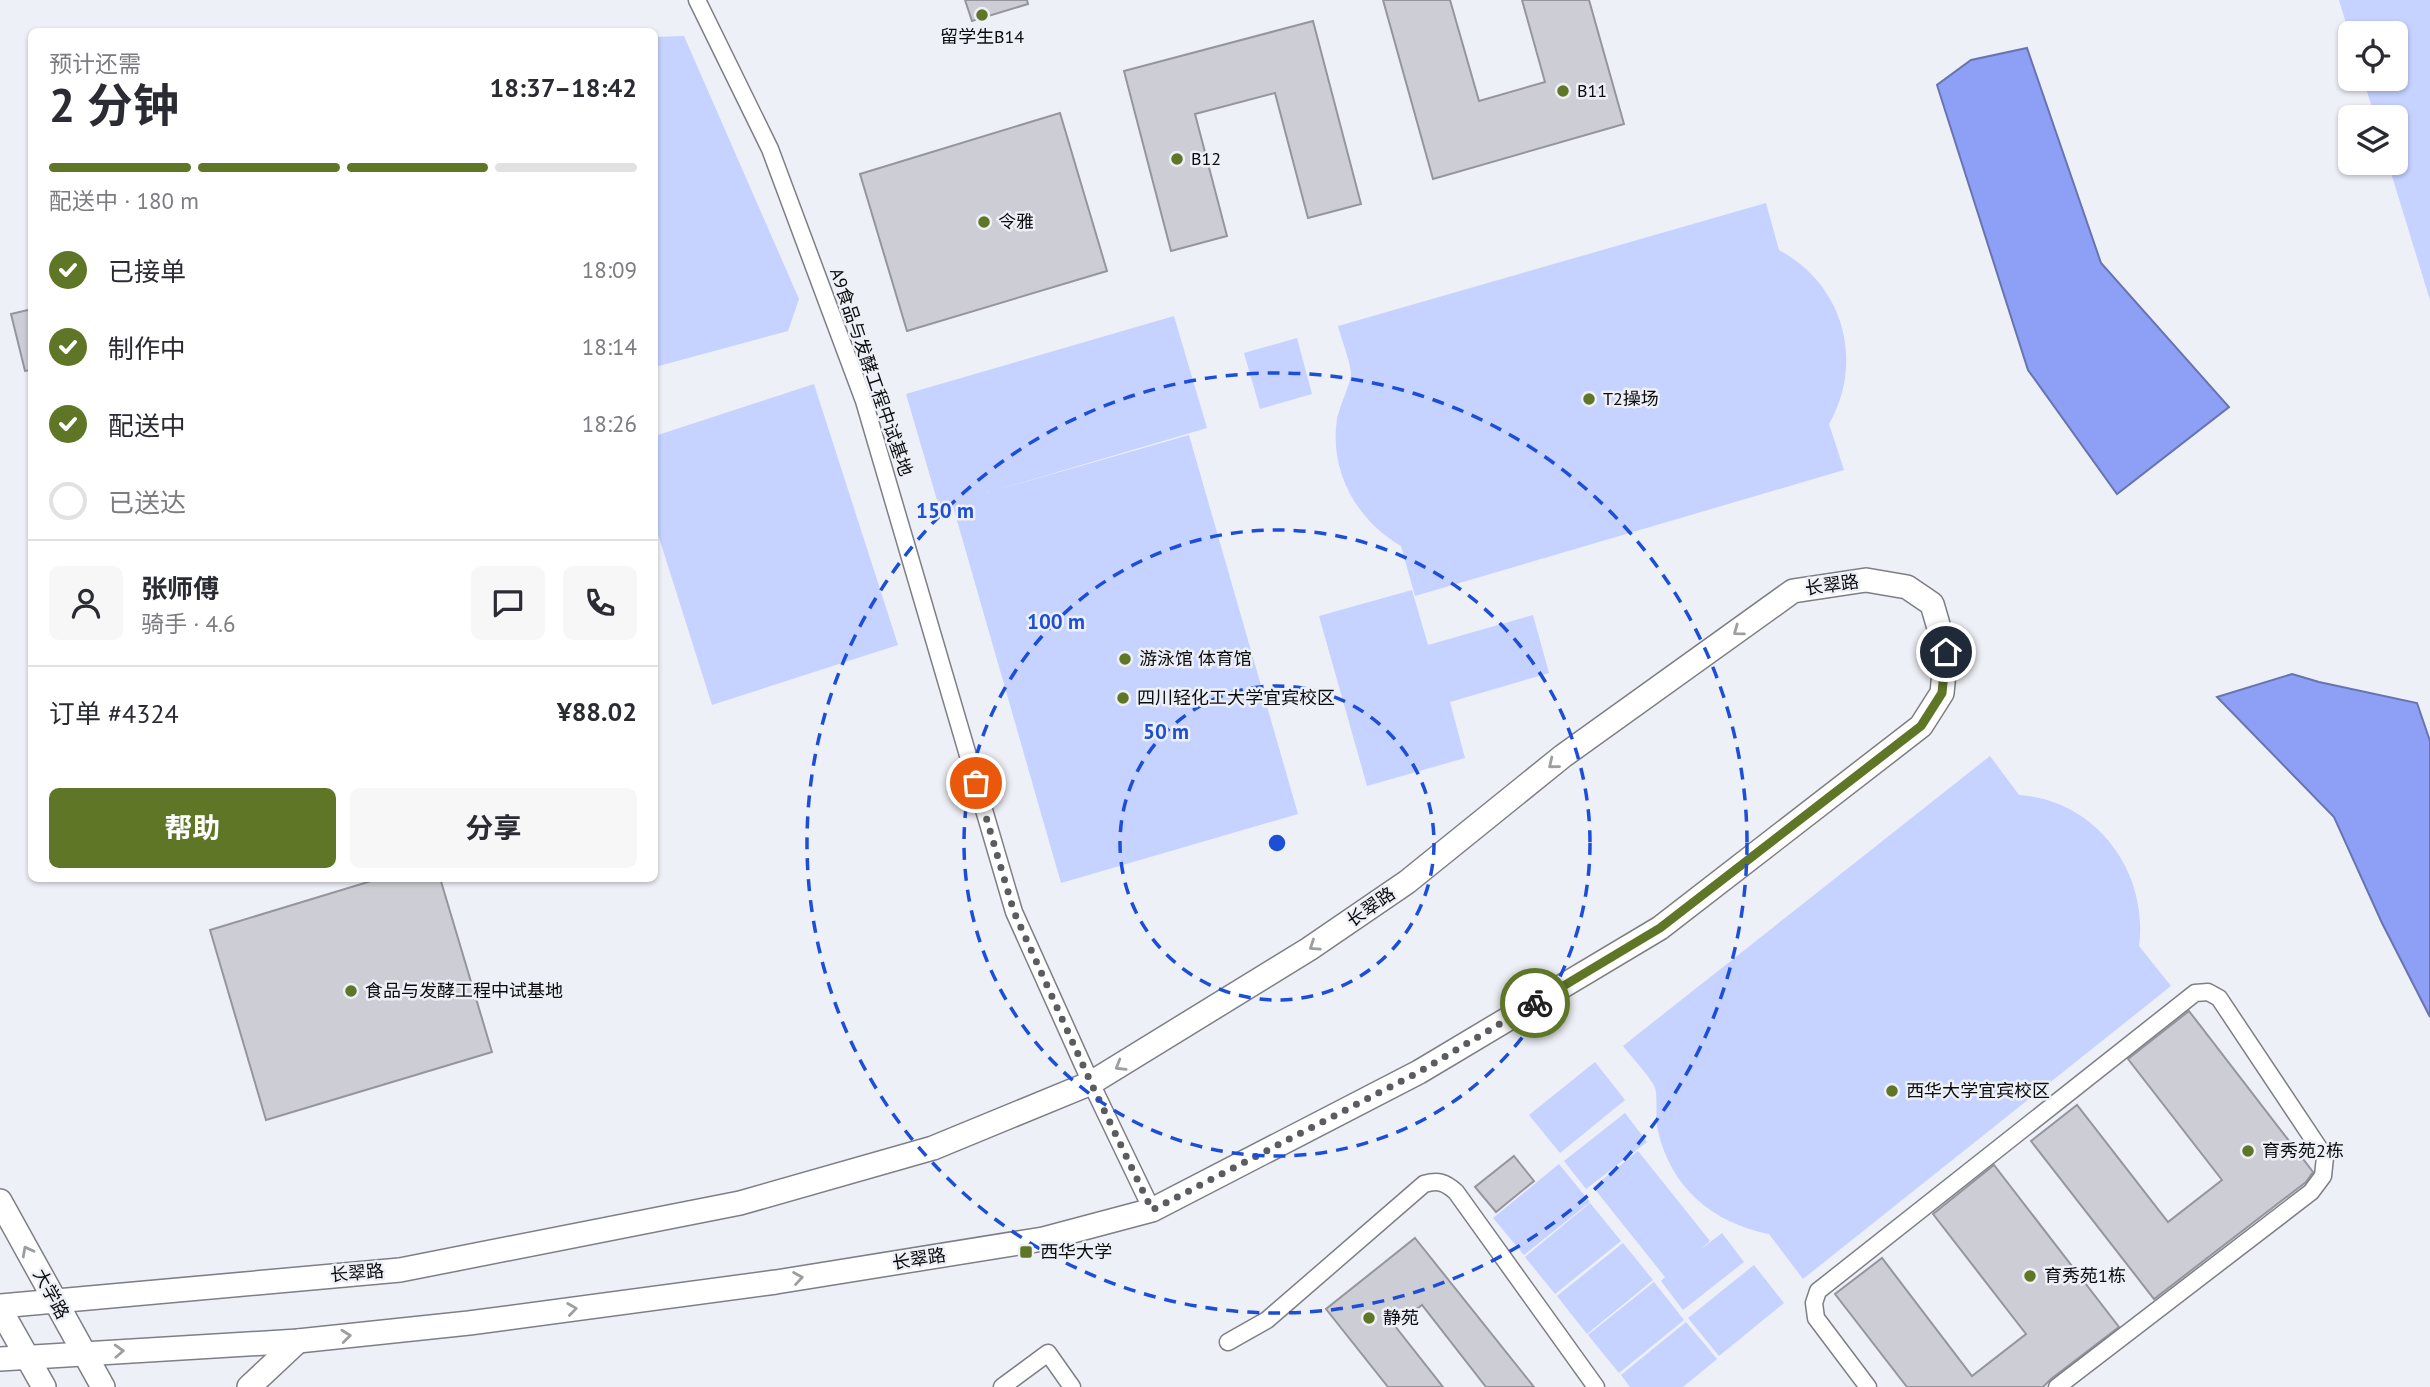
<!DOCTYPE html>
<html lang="zh">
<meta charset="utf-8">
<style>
body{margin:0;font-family:"PT Sans","Noto Sans SC",sans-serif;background:#f7f7f7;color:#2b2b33;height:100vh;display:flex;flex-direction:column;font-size:26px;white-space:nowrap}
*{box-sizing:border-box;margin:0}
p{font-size:23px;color:#7c7c81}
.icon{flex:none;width:38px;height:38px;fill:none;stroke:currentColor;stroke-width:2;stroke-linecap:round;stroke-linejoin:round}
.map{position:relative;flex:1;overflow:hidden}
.panel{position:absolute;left:28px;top:28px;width:630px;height:854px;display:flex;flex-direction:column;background:#fff;border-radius:10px;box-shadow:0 2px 5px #0004}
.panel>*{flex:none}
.tools{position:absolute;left:2338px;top:21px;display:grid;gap:14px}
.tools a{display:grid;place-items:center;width:70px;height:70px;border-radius:10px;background:#fff;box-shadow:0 2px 5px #0004;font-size:35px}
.pin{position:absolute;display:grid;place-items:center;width:60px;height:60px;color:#fff;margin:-30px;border:4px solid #fff;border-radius:50%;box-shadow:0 2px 7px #0007}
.courier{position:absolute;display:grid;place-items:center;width:70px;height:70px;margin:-35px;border:5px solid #5f7627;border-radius:50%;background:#fff;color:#222;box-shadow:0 2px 9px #0007}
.head em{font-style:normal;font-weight:700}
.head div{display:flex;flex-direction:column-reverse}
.head{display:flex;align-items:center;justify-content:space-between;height:119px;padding:0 21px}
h1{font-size:46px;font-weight:700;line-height:52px}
.bar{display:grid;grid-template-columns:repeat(4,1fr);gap:10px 7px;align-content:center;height:84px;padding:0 21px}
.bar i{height:9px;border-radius:5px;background:#e1e1e2}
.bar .selected{background:#5f7627}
.bar p{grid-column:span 4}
.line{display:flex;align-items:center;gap:18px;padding:0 21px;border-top:2px solid #e1e1e2}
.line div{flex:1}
.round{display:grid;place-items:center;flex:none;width:74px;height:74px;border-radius:10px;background:#f7f7f7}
ol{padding:0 21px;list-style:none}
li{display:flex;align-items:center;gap:21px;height:77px}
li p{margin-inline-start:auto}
li .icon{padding:7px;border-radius:50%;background:#5f7627;color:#fff;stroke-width:4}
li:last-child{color:#7c7c81}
li i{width:38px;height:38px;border:4px solid #e1e1e2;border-radius:50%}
.button{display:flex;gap:14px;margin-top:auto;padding:14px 21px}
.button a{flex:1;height:80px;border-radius:10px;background:#5f7627;color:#fff;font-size:28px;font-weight:700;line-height:80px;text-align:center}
.button a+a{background:#f7f7f7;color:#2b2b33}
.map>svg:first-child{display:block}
.green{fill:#c6d2ff}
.water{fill:#8ea0f6;stroke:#6774b0;stroke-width:2}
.building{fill:#cdced5;stroke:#95969d;stroke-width:2}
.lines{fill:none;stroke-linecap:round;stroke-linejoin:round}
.minor-casing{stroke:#7e7f85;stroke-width:19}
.secondary-casing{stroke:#7e7f85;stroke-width:26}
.minor{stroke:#fff;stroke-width:16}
.secondary{stroke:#fff;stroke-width:23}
.oneway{stroke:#9d9e9f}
.done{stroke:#5a5c60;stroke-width:7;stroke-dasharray:0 12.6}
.route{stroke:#5f7627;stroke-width:9}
.ring{fill:none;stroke:#1d4ed8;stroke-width:3.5;stroke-dasharray:12 9}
.poi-dot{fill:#5f7627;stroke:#eef0f7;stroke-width:2.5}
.labels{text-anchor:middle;stroke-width:5;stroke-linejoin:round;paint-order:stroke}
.poi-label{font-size:18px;fill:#0b0c0e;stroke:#eef0f7;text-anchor:start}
.street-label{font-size:18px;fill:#0b0c0e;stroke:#eef0f7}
.centre{fill:#1d4ed8;stroke:#eef0f7;stroke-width:3.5}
.ring-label{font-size:21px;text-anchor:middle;font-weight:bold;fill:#1d4ed8;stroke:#eef0f7;stroke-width:5;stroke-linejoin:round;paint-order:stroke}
</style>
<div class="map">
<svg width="2430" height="1387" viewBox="0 0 2430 1387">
<rect width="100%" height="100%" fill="#eef0f7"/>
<g class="green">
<path d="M2339,0H2430V300L2388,163H2396V117H2375L2363,79H2396V33H2350V37Z"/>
<path d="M684,36L799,299L788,331L655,367V37Z"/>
<path d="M1766,203L1779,250C1843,284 1865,361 1829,424L1844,470L1415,596L1401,546C1356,520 1329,470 1337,419C1339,408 1352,380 1351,373C1349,358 1342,341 1338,326Z"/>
<path d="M1174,316L1207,428L986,493L1189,435L1298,814L1061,883L952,503L939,507L906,394Z"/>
<path d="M1297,338L1312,394L1260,409L1244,353Z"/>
<path d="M814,384L898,645L712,705L655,525V436Z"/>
<path d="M1412,590L1428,645L1533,615L1549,673L1450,702L1465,758L1367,786L1319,616Z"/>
<path d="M1990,756L2019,795C2096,800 2149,872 2139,946L2171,986L1803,1279L1769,1234C1713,1223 1671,1188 1658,1131C1655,1119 1658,1096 1655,1088C1653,1080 1629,1054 1623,1046Z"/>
<path d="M1595,1062L1625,1100L1560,1153L1529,1115Z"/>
<path d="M1625,1113L1647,1142L1586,1189L1564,1161Z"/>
<path d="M1638,1151L1710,1241L1700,1250L1722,1233L1744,1262L1683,1310L1661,1281L1665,1277L1593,1187Z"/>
<path d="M1559,1164L1590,1202L1524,1255L1493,1218Z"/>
<path d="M1590,1203L1621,1241L1555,1294L1525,1257Z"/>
<path d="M1623,1243L1653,1280L1587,1334L1557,1296Z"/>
<path d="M1754,1265L1784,1303L1719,1356L1688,1318Z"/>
<path d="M1654,1282L1684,1320L1619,1373L1588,1335Z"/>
<path d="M1686,1322L1717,1359L1683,1387H1630L1621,1375Z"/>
</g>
<g class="water">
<path d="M2027,48L2101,263L2229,407L2117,494L2028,370L1937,85L1971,60Z"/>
<path d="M2292,674L2319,682L2417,703L2430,741V1017L2382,923L2334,817L2217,697Z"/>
</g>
<g class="building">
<path d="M965,0H1027L1028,4L972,21Z"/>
<path d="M1383,0H1450L1479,101L1545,82L1522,0H1589L1624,124L1433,179Z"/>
<path d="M1313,21L1361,204L1308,218L1275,93L1195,114L1227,236L1171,251L1124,71Z"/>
<path d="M1060,113L1107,271L907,331L860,174Z"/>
<path d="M32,309V370L25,371L11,314Z"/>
<path d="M381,878H440L492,1052L266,1120L210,930Z"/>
<path d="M2189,1011L2313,1172L2306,1182L2154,1299L2031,1141L2077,1105L2168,1222L2222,1180L2128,1059Z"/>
<path d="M1514,1156L1534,1181L1496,1212L1475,1187Z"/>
<path d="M1994,1165L2119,1327L2051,1379L2043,1387H1907L1835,1294L1882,1258L1972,1376L2026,1334L1933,1214Z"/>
<path d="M1415,1238L1534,1387H1486L1422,1305L1395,1326L1443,1387H1388L1326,1309Z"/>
</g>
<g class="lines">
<defs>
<g id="minor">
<path d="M697,0L770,149L864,401L1014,912L1091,1083L1152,1210"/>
<path d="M1228,1342L1267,1320L1424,1184C1438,1180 1445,1182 1456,1192L1596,1387"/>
<path d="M1002,1387L1048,1353L1072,1387"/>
<path d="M1868,1387L1816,1318L1814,1303L1818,1291L2195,993L2208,992L2219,998L2325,1157L2323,1176L2311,1192L2057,1387"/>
</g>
<g id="secondary">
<path d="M0,1201L103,1387"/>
<path d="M0,1306L400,1270L740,1203L933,1148L1091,1083L1309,949L1407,882L1563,756L1793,591L1866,580L1907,587L1932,604L1946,652L1942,693L1921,726L1660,928L1419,1072L1152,1210L1043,1239L776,1282L469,1323L298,1341L0,1359"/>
<path d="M0,1309L44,1387"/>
<path d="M249,1387L298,1341"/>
</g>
</defs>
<use href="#minor" class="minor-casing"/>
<use href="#secondary" class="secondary-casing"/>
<use href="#minor" class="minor"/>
<use href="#secondary" class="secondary"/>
</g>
<defs><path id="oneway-chevron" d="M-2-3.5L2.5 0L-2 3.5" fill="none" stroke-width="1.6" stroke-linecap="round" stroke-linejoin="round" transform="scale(1.75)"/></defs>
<g class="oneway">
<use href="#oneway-chevron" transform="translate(1738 631) rotate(144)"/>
<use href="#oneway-chevron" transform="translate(1553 764) rotate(141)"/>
<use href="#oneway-chevron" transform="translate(1314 946) rotate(146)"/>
<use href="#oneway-chevron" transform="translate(1120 1066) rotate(149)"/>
<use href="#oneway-chevron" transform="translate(27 1251) rotate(-118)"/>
<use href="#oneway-chevron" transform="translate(798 1278) rotate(-9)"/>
<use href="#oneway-chevron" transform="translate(572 1309) rotate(-8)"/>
<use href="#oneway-chevron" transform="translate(346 1336) rotate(-6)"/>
<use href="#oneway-chevron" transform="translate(119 1351) rotate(-3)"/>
</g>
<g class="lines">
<path class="done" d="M976,783L1014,912L1091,1083L1152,1210L1419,1072L1535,1003"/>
<path class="route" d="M1535,1003L1660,928L1921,726L1942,693L1946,652"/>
</g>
<g class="ring">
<circle cx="1277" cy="843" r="157"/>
<circle cx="1277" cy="843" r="313"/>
<circle cx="1277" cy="843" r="470"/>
</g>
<g class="poi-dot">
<circle cx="982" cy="15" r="7"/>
<circle cx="1563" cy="91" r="7"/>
<circle cx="1177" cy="159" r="7"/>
<circle cx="984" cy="222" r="7"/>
<circle cx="1589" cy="399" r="7"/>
<circle cx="1125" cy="659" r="7"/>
<circle cx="1123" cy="698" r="7"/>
<circle cx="351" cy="991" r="7"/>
<circle cx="1892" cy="1091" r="7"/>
<circle cx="2248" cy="1151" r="7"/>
<rect x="1019" y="1245" width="14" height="14" rx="3.5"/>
<circle cx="2030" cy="1276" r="7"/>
<circle cx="1369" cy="1318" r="7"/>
</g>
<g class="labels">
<g class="poi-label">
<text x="982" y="43" text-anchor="middle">留学生B14</text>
<text x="1577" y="97">B11</text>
<text x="1191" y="165">B12</text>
<text x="998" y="228">令雅</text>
<text x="1603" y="405">T2操场</text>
<text x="1139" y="665">游泳馆 体育馆</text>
<text x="1137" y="704">四川轻化工大学宜宾校区</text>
<text x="365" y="997">食品与发酵工程中试基地</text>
<text x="1906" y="1097">西华大学宜宾校区</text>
<text x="2262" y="1157">育秀苑2栋</text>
<text x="1040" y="1258">西华大学</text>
<text x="2044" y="1282">育秀苑1栋</text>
<text x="1383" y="1324">静苑</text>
</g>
<g class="street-label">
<text transform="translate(871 372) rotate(71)" y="6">A9食品与发酵工程中试基地</text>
<text transform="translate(1832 585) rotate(-8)" y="6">长翠路</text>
<text transform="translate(1371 907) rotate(-35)" y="6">长翠路</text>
<text transform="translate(919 1259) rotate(-9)" y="6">长翠路</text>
<text transform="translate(357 1273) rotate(-5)" y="6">长翠路</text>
<text transform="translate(51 1294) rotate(61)" y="6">大学路</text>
</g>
</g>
<circle cx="1277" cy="843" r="10" class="centre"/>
<g class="ring-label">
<text x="945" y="518">150 m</text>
<text x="1056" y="629">100 m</text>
<text x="1166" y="739">50 m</text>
</g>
</svg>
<div class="tools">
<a><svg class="icon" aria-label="locate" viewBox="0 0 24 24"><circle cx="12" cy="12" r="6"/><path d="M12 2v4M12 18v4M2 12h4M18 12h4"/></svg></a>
<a><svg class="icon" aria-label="layers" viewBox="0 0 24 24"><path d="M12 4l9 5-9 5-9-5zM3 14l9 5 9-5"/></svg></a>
</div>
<div class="pin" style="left:976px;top:783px;background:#ea580c"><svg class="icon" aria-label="bag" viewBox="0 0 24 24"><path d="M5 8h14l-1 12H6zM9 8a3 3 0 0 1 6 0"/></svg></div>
<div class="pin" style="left:1946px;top:652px;background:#1f2937"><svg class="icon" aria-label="home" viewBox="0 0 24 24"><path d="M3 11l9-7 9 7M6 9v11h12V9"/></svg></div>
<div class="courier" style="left:1535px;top:1003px"><svg class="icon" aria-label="bike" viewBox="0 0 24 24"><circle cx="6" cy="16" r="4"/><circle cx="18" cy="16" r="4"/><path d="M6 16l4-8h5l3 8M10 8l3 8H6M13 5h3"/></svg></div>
<section class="panel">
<div class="head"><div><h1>2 分钟</h1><p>预计还需</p></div><em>18:37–18:42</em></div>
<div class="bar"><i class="selected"></i><i class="selected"></i><i class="selected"></i><i></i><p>配送中 · 180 m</p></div>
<ol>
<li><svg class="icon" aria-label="check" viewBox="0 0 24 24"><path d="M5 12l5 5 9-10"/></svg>已接单<p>18:09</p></li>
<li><svg class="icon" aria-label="check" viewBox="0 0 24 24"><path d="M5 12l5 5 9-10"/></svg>制作中<p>18:14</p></li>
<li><svg class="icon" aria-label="check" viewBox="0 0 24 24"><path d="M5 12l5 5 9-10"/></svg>配送中<p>18:26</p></li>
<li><i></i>已送达</li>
</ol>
<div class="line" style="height:126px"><a class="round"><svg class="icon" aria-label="person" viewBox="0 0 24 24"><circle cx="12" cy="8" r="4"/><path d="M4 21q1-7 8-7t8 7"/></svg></a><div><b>张师傅</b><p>骑手 · 4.6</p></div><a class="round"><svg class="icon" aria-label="chat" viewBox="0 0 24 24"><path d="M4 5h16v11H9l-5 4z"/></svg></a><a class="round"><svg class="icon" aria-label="phone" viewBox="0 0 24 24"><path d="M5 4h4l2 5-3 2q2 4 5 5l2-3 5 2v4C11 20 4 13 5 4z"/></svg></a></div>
<div class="line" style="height:91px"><div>订单 #4324</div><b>¥88.02</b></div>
<div class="button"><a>帮助</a><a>分享</a></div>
</section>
</div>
